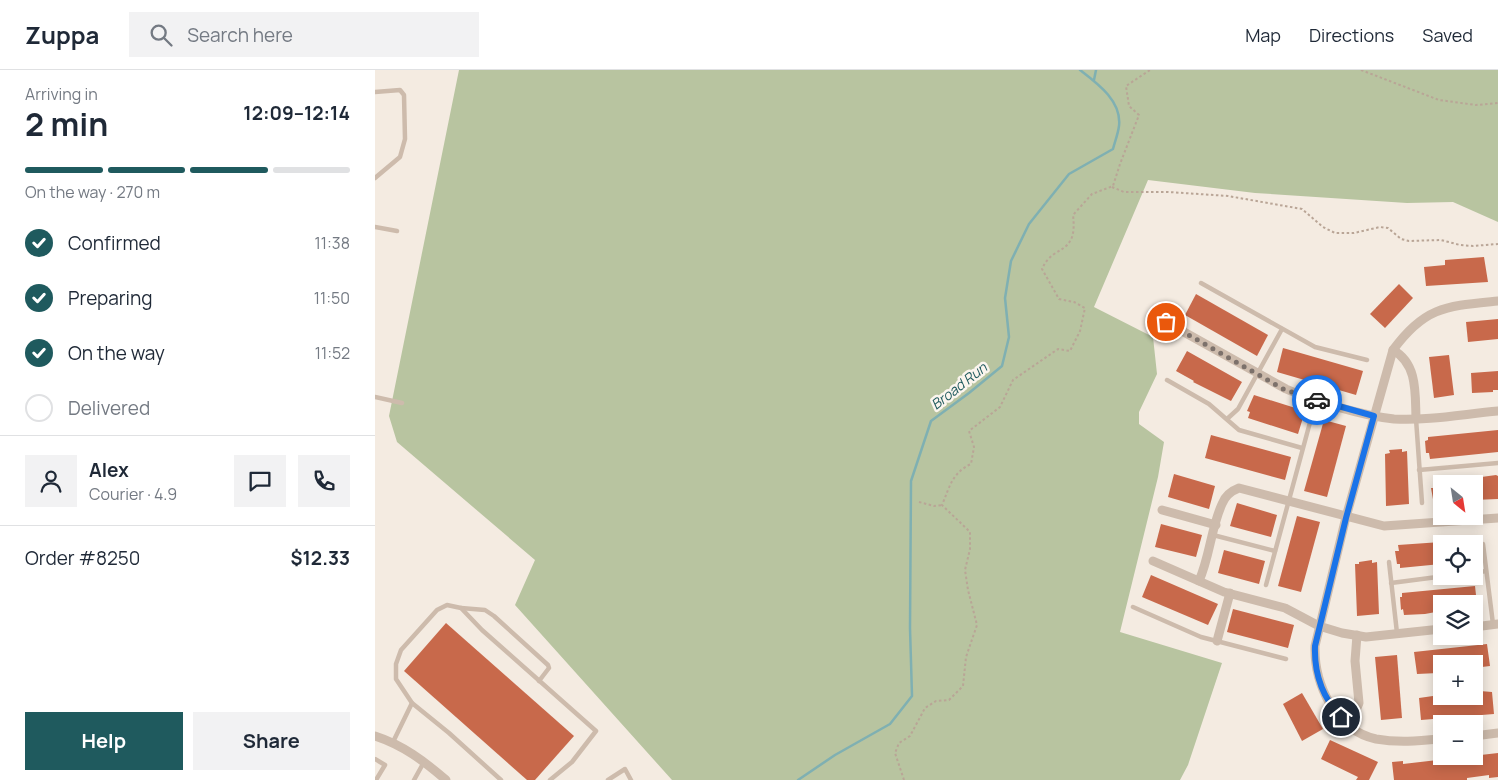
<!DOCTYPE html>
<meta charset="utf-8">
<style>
body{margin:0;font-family:Manrope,sans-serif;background:#f2f2f3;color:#1f2937;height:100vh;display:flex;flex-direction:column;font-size:19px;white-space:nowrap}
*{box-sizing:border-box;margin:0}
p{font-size:16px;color:#747a83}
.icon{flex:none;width:28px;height:28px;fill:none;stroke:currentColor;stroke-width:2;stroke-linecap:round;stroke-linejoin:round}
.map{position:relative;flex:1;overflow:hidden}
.drawer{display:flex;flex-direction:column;background:#fff;width:375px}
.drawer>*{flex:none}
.needle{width:32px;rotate:150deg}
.tools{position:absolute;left:1058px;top:405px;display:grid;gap:10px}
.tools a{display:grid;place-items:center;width:50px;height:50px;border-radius:0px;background:#fff;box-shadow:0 2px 12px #0003;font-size:25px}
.pin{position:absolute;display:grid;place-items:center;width:42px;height:42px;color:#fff;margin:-21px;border:2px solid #fff;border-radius:50%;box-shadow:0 1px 5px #0007}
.courier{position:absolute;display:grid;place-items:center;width:50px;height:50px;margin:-25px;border:4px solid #1a73e8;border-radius:50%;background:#fff;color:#222;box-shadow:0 1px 6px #0007}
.headline em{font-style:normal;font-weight:700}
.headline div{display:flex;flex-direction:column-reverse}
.headline{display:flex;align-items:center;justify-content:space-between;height:85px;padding:0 25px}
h1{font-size:32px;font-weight:700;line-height:38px}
.bar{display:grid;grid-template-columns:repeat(4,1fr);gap:8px 5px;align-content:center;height:60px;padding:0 25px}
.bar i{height:6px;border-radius:4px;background:#e0e1e3}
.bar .current{background:#1f5a5e}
.bar p{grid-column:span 4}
.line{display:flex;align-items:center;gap:12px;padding:0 25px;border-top:1px solid #e0e1e3}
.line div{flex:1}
.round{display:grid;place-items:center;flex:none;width:52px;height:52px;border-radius:0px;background:#f2f2f3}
ol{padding:0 25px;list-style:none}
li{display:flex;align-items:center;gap:15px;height:55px}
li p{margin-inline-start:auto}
li .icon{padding:5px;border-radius:50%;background:#1f5a5e;color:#fff;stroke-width:4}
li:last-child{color:#747a83}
li i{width:28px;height:28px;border:2px solid #e0e1e3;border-radius:50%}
.action{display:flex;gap:10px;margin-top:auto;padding:10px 25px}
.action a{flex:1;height:58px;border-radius:0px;background:#1f5a5e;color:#fff;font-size:20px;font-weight:700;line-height:58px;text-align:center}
.action a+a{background:#f2f2f3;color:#1f2937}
header{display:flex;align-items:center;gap:30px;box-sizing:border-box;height:70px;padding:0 25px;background:#fff;border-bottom:1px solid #e0e1e3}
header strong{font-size:24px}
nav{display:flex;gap:28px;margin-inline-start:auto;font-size:18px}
.search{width:350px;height:45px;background:#f2f2f3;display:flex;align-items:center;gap:12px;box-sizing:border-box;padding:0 18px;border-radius:0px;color:#747a83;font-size:19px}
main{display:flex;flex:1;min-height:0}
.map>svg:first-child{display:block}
.green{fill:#b8c4a0}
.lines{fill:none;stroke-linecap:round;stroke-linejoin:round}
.stream{stroke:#7fb0b2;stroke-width:2.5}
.building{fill:#c8694b}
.path{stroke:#b9a596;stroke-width:2;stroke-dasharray:2.5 2.5;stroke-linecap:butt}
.service{stroke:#cdbbac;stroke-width:4.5}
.minor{stroke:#cdbbac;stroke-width:9}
.done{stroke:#7c716b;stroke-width:5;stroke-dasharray:0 9}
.route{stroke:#1a73e8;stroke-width:6}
.labels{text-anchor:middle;stroke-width:5;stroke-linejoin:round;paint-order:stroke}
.water-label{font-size:14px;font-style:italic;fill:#1f5a5e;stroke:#fbf5ee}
</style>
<header>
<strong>Zuppa</strong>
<div class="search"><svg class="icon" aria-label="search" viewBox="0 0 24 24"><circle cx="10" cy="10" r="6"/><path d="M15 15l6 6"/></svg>Search here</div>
<nav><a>Map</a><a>Directions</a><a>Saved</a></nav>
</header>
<main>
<section class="drawer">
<div class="headline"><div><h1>2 min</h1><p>Arriving in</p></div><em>12:09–12:14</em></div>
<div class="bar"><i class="current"></i><i class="current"></i><i class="current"></i><i></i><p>On the way · 270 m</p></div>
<ol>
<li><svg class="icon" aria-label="check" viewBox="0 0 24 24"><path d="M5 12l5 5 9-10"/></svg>Confirmed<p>11:38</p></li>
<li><svg class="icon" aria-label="check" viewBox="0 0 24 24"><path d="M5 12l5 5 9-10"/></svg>Preparing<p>11:50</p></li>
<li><svg class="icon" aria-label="check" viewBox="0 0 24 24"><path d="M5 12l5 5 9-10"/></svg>On the way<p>11:52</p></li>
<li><i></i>Delivered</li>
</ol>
<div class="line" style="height:90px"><a class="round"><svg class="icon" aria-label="person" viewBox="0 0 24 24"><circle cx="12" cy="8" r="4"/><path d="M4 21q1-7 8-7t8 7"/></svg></a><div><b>Alex</b><p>Courier · 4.9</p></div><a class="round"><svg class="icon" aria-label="chat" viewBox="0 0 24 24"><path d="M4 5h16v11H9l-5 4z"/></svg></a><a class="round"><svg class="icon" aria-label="phone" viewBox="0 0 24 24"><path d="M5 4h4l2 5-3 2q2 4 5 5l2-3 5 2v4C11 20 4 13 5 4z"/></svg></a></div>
<div class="line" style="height:65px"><div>Order #8250</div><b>$12.33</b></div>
<div class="action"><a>Help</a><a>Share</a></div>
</section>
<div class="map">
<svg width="1123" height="710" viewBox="0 0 1123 710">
<rect width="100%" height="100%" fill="#f4ebe1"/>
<path class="green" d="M84,0H1123V152L1078,132L1032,133L880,123L773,110L719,237L778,267L782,304L764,342V354L789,372L783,407L745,562L847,593L813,695L805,710H297L140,535L160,490L22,372L14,346Z"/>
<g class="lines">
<g class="stream">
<path d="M719,10L721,0"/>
<path d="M423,710L460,685L515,654L537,626L535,558L536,411L556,351L594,323L627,296L634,267L630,228L636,191L654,154L694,104L738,79C740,71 743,64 744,56C747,31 722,13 705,0"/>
</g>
</g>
<g class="building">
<path d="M1109,187L1113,212L1051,216L1049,197L1070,195V190Z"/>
<path d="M1024,214L1038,228L1010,258L995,244Z"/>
<path d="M821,224L893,265L882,286L810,245Z"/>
<path d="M1123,249V269L1093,272L1091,252Z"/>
<path d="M908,278L988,301L981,325L902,302Z"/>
<path d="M812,281L867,312L856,331L818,312L819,311L801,301Z"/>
<path d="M1074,285L1079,325L1059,328L1054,287Z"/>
<path d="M1123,301V320H1118V322L1097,323L1096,303Z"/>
<path d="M879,325L930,341L923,364L873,348L875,342L872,341Z"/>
<path d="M949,350L971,356L952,427L929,421Z"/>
<path d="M1123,360V382L1055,389L1054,383H1051L1050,371L1053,370V367Z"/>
<path d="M836,365L916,387L910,410L830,388Z"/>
<path d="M1027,379V382L1032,381L1034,434L1011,436L1010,384L1015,383L1014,380Z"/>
<path d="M799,404L840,416L834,439L793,427Z"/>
<path d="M1121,405L1123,406V429L1099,430V408Z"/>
<path d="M1066,411V446H1061L1056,418H1058V412Z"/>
<path d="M862,433L902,445L896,467L855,456Z"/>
<path d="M922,446L945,452L926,522L903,516Z"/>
<path d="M786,454L827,465L821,487L780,477Z"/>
<path d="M1066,472V494L1025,498V494H1022L1020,481H1024L1023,475Z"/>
<path d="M849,480L890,491L884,514L843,503Z"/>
<path d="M997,490V493L1002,492L1004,544L982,546L980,494H984V492Z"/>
<path d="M776,505L843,534L833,555L767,527Z"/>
<path d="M1100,516L1102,534H1066V541L1050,544L1029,545L1028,539L1026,540L1025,527H1027V523Z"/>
<path d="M858,539L919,555L913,578L852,562Z"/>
<path d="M71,553L199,666L160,710H152L29,601Z"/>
<path d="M1112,574L1115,596L1099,598V594H1066V601L1063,603L1042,604L1039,582Z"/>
<path d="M1022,585L1027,648L1006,650L1000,587Z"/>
<path d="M1105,621L1117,622L1119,644L1046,650L1044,628L1065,625L1099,626V622Z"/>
<path d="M927,623L948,659L927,671L908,634Z"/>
<path d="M955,670L1003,692L994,710H981L983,707L946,689Z"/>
<path d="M1123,683V707L1114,708V705L1092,708V710H1019L1017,692L1028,691V694Z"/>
</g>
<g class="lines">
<g class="path">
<path d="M986,0L1064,30L1101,35L1123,33"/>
<path d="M737,117L749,122H793L853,126L927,139L948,157L960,163H979L1005,157L1013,158L1026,169L1034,171L1066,170L1085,175L1098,176L1123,174"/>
<path d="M544,432L559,436L567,435"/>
<path d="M529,710L520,683L524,673L535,666L550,638L561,631L574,630L588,616L591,587L602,555L593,520L590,500L595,479V462L567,435C575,416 577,403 596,394L599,377L594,361L625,337L638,310L683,279L695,281L705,261L710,238L699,232L684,229L667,199C678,173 703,187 698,145L717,124L738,116L745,94L764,45L754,36L751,16L775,0"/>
</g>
<g class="service">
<path d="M0,22L25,20L29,25L30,69L25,87L0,108"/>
<path d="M0,157L22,161"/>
<path d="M826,213L940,277L992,290"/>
<path d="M792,310L834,334L864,360L927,378"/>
<path d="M0,327L27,333"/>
<path d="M852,349L863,339L907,259"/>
<path d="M1041,349L1047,433"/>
<path d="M1044,400L1123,393"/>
<path d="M838,465L900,481"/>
<path d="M1108,474L1118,554"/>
<path d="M1014,492L1022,563"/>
<path d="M1099,503L1111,501"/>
<path d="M1016,513L1070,506"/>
<path d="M891,515L937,345"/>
<path d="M758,537L826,567L911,589"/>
<path d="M86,538L110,540L119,546L173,595L174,598L164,611"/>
<path d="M18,672L37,633"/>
<path d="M0,689L10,695L1,710"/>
<path d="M39,710L49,692"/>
<path d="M126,710L74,663L37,633L21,609V594L26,580L62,540L72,535L86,538L107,560L221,661L197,692L175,710"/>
<path d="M233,710L250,699L256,710"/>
</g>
<g class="minor">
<path d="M791,252L911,319C938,331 989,346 1019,349C1053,351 1089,344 1123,341"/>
<path d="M1018,280C1043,294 1040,324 1041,348"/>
<path d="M787,440L841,455"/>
<path d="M778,491L849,522L910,538L944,556L967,563L991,567L1066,559"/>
<path d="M824,511C835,486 836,458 847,434C850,426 856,421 864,418L1009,456L1123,448"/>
<path d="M1099,557L1123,554"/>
<path d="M842,571L855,523"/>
<path d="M974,657L984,633L980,591L982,565"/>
<path d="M0,666C28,675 49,691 71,710"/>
<path d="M1099,666L1123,663"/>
<path d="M1066,669C1044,671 1023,673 1001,669C960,660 939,614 940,576L971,447L1018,280C1050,236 1072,236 1123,231"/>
</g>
</g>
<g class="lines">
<path class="done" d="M791,252L910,320L942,330"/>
<path class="route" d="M942,330L999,346L971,448L940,576C939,603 947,627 966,647"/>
</g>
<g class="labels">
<g class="water-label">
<text transform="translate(584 316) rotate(-38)" y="5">Broad Run</text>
</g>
</g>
</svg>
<div class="tools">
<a><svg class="needle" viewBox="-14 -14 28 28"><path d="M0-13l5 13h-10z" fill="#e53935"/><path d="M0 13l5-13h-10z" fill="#747a83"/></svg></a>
<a><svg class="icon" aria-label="locate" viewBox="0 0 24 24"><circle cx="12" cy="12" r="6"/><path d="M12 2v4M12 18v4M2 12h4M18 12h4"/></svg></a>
<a><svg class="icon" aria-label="layers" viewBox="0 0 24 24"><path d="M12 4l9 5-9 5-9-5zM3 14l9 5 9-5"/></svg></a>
<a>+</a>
<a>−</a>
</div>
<div class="pin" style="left:791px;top:252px;background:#ea580c"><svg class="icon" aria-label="bag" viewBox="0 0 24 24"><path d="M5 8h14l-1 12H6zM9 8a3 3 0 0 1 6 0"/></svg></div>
<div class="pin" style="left:966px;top:647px;background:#1f2937"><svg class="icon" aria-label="home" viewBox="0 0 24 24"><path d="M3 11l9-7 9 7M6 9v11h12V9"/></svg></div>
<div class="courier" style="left:942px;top:330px"><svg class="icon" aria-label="car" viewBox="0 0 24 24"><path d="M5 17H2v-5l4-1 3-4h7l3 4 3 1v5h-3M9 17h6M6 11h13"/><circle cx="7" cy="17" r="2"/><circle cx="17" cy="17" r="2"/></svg></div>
</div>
</main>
